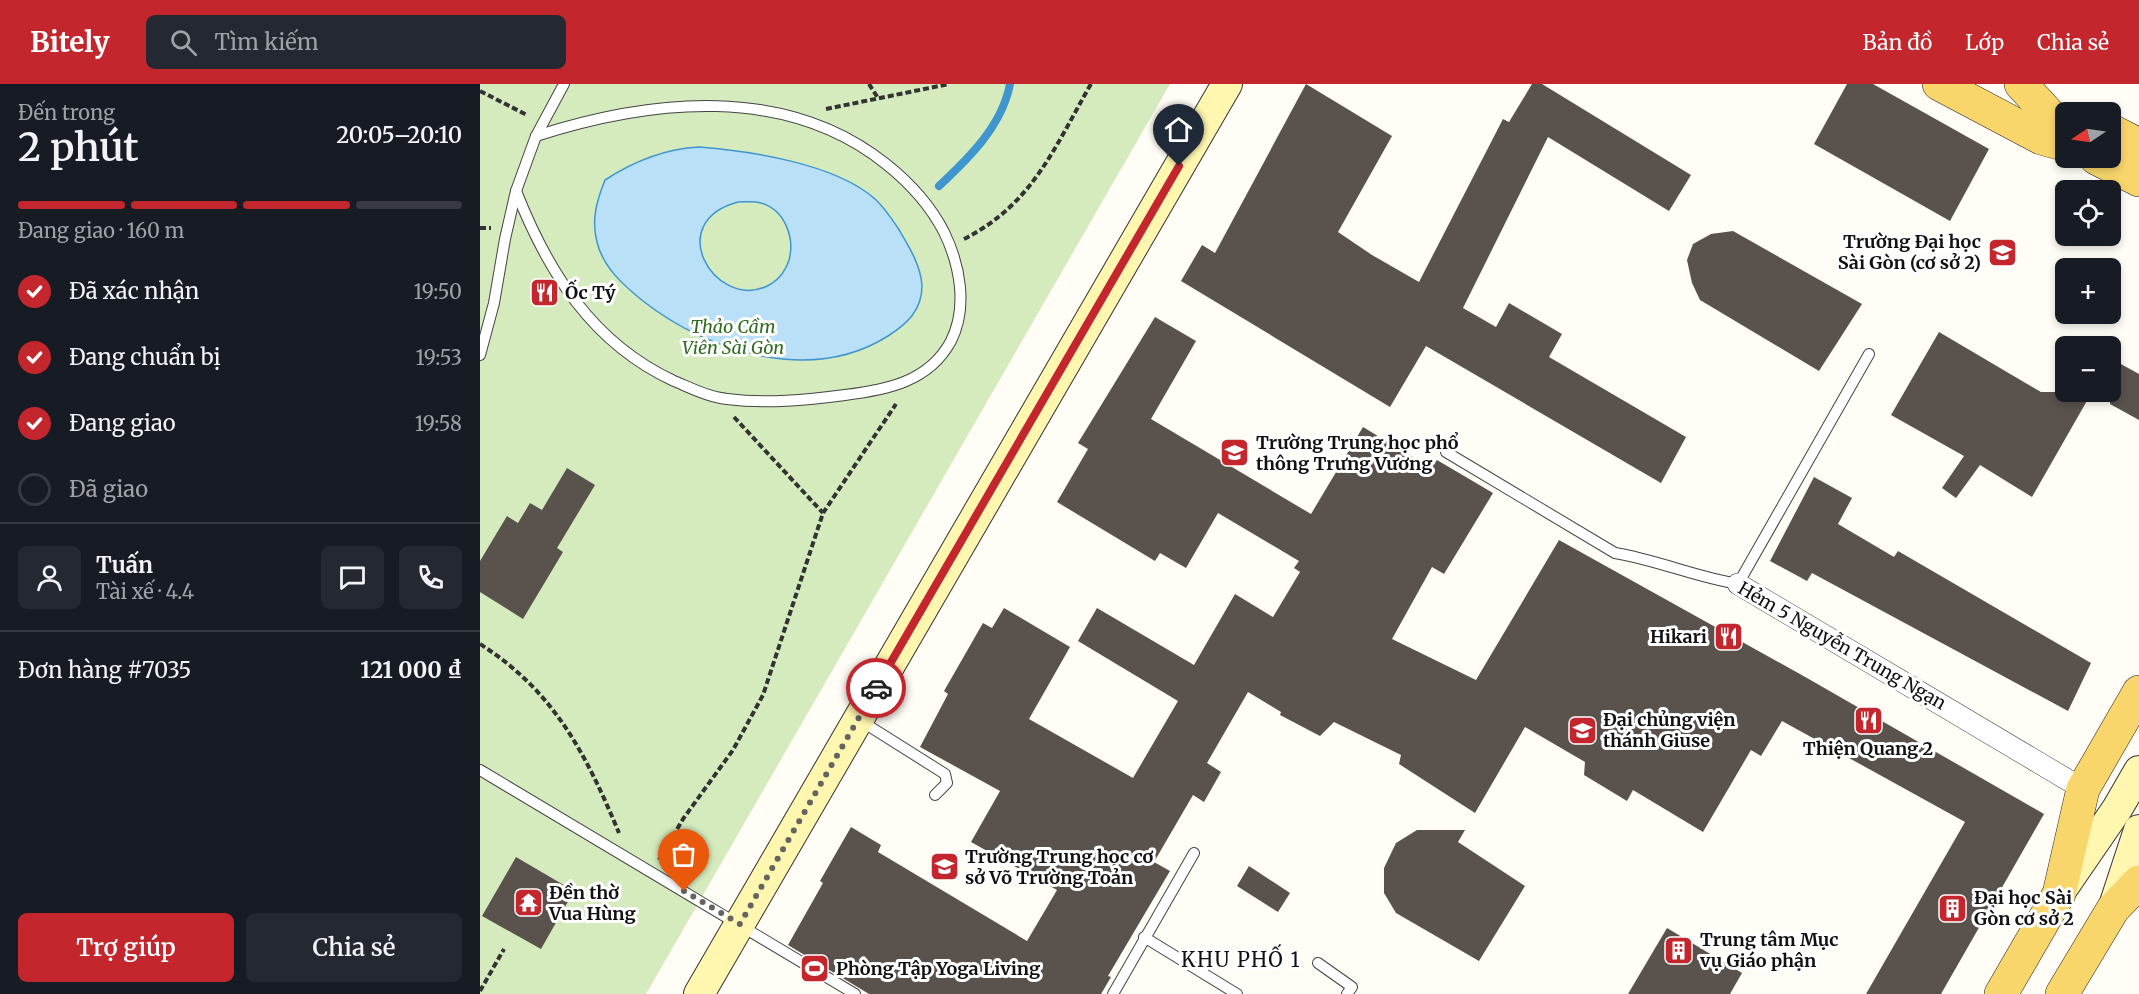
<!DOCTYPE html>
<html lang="vi">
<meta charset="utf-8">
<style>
body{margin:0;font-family:Merriweather,serif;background:#242831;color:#f1f3f6;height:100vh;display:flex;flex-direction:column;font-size:22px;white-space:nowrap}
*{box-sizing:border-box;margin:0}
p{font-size:20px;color:#9ea1a6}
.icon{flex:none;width:33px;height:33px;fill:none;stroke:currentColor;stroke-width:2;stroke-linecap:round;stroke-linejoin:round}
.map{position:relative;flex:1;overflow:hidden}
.drawer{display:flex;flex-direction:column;background:#171b24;width:480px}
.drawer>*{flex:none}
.needle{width:39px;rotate:257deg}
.buttons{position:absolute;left:1575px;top:18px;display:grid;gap:12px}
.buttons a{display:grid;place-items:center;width:66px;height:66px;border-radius:9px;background:#171b24;box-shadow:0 3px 9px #0003;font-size:30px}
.pin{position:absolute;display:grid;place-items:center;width:51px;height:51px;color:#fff;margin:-62px -26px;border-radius:50% 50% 50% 0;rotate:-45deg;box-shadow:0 0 6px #0007}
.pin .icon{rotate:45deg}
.courier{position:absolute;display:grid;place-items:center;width:60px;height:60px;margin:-30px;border:4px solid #c4262e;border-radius:50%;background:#fff;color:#222;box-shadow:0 2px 8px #0007}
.headline em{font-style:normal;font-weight:600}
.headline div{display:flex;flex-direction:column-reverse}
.headline{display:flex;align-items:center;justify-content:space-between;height:102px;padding:0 18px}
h1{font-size:39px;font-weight:600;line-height:45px}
.bar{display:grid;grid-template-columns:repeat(4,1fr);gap:9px 6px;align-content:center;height:72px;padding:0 18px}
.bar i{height:8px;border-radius:4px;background:#363941}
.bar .current{background:#c4262e}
.bar p{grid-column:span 4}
.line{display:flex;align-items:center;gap:15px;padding:0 18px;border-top:2px solid #363941}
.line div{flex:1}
.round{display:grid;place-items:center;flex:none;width:63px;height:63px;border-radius:9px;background:#242831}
ol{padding:0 18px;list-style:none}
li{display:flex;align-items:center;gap:18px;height:66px}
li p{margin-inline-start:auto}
li .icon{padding:6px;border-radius:50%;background:#c4262e;color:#fff;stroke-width:4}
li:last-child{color:#9ea1a6}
li i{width:33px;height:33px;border:3px solid #363941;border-radius:50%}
.primary-button{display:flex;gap:12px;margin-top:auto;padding:12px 18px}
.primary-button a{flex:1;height:69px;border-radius:9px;background:#c4262e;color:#fff;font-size:24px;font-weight:600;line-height:69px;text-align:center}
.primary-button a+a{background:#242831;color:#f1f3f6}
header{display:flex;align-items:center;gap:36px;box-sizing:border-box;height:84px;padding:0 30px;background:#c4262e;color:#fff}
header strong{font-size:28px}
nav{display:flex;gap:33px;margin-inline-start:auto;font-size:21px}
.search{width:420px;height:54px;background:#242831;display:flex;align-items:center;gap:15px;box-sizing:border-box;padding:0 21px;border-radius:9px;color:#9ea1a6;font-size:22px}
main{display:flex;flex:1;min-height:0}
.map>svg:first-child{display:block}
.green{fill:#d5ebbd}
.water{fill:#b9e0f7;stroke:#3f96cf;stroke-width:1.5;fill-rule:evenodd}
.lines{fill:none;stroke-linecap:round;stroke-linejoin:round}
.stream{stroke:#3f96cf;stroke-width:8}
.building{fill:#5a524d}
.service-casing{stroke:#444;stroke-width:12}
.minor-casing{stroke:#444;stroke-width:22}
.secondary-casing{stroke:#333;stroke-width:32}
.primary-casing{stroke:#222;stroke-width:34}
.path{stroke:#333;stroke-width:4;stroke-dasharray:6 3;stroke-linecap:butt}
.service{stroke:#fff;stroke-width:10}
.minor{stroke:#fff;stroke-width:21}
.secondary{stroke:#fff6b0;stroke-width:30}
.primary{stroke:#f9d66b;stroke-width:33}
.done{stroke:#646461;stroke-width:6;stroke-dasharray:0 10.8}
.route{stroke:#c4262e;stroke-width:8}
.labels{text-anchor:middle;stroke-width:6;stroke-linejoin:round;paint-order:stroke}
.poi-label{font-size:18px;font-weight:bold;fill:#111;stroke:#fff;text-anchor:start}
.park-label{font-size:18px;font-style:italic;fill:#2f6b1f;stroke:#fff}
.street-label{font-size:18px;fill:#111;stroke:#fff}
.neighbourhood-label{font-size:20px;letter-spacing:1.5px;fill:#111;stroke:#fff}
</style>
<header>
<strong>Bitely</strong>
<div class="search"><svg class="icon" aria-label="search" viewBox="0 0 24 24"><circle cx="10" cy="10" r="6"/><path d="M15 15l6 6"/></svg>Tìm kiếm</div>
<nav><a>Bản đồ</a><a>Lớp</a><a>Chia sẻ</a></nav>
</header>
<main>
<section class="drawer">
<div class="headline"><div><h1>2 phút</h1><p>Đến trong</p></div><em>20:05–20:10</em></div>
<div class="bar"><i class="current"></i><i class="current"></i><i class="current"></i><i></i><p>Đang giao · 160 m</p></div>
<ol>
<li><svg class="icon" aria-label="check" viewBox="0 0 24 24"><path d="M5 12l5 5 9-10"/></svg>Đã xác nhận<p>19:50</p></li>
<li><svg class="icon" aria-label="check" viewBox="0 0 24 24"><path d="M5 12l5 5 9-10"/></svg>Đang chuẩn bị<p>19:53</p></li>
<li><svg class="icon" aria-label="check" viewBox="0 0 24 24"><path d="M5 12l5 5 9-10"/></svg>Đang giao<p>19:58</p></li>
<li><i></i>Đã giao</li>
</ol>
<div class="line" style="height:108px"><a class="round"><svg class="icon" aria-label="person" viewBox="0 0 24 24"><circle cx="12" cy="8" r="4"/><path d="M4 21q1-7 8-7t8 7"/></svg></a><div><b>Tuấn</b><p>Tài xế · 4.4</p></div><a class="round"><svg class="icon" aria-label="chat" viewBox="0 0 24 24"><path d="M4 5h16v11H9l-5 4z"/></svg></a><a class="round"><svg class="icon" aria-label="phone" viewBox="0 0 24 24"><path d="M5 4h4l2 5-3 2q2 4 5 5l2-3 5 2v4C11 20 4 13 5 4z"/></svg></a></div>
<div class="line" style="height:78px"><div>Đơn hàng #7035</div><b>121 000 ₫</b></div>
<div class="primary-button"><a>Trợ giúp</a><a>Chia sẻ</a></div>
</section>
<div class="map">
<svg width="1659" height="910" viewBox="0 0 1659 910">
<rect width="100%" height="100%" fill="#fffdf5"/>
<path class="green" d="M0,0H690L166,910H0Z"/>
<path class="water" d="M219,63C271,67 356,80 395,115C404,123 411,134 418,144C428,161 441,181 442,202C442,226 427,240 408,252C332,300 229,269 163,217C143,201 123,183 117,158C111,136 117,116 125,96C154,77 184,65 219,63ZM258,118C266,118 274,117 281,119C305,126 315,154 309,176C305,188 297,198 285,203C234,224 183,138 258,118Z"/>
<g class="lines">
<path class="stream" d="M459,102C489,74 522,42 530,0"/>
</g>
<g class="building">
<path d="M826,0L912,52L858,148L892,171L939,198L1023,35L1029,38L1052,0H1062L1211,91L1189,127L1068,53L983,224L1016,243L1029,219L1082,250L1069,273L1206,353L1181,399L946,262L910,323L701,197L722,161L735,169Z"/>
<path d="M1367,0H1393L1509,65L1470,137L1334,60Z"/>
<path d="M1253,147L1382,220L1339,287L1220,216L1212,199L1207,176L1213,160L1231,150Z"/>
<path d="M675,233L716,257L671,335L831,430L883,343L951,384L957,376L1013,409L964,490L952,483L912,555L996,596L1079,456L1327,594L1564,730L1461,910H1386L1485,738L1302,637L1281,672L1271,666L1223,748L1153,706L1147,717L1104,691L1105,678L1045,643L995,729L919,680L921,671L854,638L840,652L800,631L801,628L768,608L727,679L741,688L724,718L713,711L674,778L690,787L628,892L631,893L621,910H389L308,861L343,799L340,797L371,743L401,761L398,768L547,857L577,806L491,758L520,707L440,663L468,610L464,607L503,539L512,544L524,524L590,563L549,635L653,694L698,617L598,557L617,524L714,581L755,510L793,533L820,488L814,484L819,477L738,429L706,484L680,469L675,477L577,418L608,365L598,359Z"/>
<path d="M1459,248L1561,308H1612L1552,413L1500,381L1476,414L1462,404L1484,372L1411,331Z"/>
<path d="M1630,274L1659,290V336L1630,320Z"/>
<path d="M87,384L115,401L77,464L83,468L43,535L0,508V477L27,432L38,439L50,419L62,426Z"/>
<path d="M1334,393L1372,414L1358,440L1414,473L1418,467L1611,579L1588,627L1332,489L1327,497L1290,477Z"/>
<path d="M937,746H985L978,758L1045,802L999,877L916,829L904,809V784L916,759Z"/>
<path d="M36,773L94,807L61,865L2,832Z"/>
<path d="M769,782L810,809L798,828L757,802Z"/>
<path d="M1187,844L1262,889L1250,910H1148Z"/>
</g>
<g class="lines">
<defs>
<g id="service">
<path d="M36,107C68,188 112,259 194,297C211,304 228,313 247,315C286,320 327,316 365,311C406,306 449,298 471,257C488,223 480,181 464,148C450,121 430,99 406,80C306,0 171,15 56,52"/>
<path d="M0,271L14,219L25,155L36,107L56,52L84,0"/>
<path d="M966,368L1135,469C1177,476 1216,493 1258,500L1389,270"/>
<path d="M381,637L465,690L467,699L455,711"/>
<path d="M0,686L375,910"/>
<path d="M664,853L757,910"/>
<path d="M838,879L872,903L867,910"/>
<path d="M633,910L714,769"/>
</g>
<path id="minor" d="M1258,500L1603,705"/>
<g id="secondary">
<path d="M1582,805L1637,725L1659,687"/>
<path d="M1633,825L1659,746"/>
<path d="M219,910L747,0"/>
</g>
<g id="primary">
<path d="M1459,0L1561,54L1586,61"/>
<path d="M1541,0L1586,49"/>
<path d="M1630,46L1659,61"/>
<path d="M1616,74L1659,96"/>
<path d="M1521,910L1579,810L1603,705L1659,608"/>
<path d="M1582,910L1633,825L1659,798"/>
</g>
</defs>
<use href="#service" class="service-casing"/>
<use href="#minor" class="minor-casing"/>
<use href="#secondary" class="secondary-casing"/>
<use href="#primary" class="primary-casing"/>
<g class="path">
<path d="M389,0L398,14"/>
<path d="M0,7L47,31"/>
<path d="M346,25L469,0"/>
<path d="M0,144H11"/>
<path d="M484,155C553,120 574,64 611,0"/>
<path d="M254,333L343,429"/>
<path d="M0,560C74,607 106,670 139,749"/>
<path d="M179,776L203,735L253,666L283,611L343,429L416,320"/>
<path d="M0,907L24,865"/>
</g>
<use href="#service" class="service"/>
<use href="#minor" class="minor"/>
<use href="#secondary" class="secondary"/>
<use href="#primary" class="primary"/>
</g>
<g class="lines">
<path class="done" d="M204,807L260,840L396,604"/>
<path class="route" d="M396,604L699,82"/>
</g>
<defs>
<symbol id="university-square" viewBox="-11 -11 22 22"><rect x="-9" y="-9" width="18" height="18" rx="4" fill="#c4262e" stroke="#fff"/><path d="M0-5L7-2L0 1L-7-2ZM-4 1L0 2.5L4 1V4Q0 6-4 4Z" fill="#fff"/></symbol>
<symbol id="restaurant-square" viewBox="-11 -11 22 22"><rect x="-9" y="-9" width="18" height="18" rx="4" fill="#c4262e" stroke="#fff"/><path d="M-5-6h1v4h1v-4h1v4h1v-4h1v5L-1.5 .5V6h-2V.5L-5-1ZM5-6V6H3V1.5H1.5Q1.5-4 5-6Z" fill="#fff"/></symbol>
<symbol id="school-square" viewBox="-11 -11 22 22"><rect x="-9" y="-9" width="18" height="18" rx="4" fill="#c4262e" stroke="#fff"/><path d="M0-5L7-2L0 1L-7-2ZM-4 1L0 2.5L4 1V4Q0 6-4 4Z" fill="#fff"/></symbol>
<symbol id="temple-square" viewBox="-11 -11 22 22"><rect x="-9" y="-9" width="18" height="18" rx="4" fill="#c4262e" stroke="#fff"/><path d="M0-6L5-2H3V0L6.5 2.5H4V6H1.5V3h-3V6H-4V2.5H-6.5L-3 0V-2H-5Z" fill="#fff"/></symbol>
<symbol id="building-square" viewBox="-11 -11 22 22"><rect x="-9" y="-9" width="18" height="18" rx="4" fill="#c4262e" stroke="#fff"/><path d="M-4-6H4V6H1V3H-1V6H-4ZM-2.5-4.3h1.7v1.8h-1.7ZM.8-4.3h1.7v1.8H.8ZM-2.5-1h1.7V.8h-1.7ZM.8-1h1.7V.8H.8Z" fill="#fff"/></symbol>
<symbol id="stadium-square" viewBox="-11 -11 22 22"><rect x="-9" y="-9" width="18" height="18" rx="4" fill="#c4262e" stroke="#fff"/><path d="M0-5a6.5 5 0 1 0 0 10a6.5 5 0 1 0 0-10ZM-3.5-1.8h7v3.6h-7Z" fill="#fff"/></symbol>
</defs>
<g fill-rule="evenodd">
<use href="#university-square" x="1506" y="152" width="33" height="33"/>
<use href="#restaurant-square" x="48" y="192" width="33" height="33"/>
<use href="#school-square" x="738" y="352" width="33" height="33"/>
<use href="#restaurant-square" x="1232" y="536" width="33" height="33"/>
<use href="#restaurant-square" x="1372" y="620" width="33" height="33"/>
<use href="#university-square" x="1086" y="630" width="33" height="33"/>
<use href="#school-square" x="448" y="766" width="33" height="33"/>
<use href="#temple-square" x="32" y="802" width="33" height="33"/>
<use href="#building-square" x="1456" y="808" width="33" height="33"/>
<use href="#building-square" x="1182" y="850" width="33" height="33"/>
<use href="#stadium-square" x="318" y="868" width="33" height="33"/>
</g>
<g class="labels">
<g class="poi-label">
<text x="1501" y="164" text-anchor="end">Trường Đại học<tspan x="1501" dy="21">Sài Gòn (cơ sở 2)</tspan></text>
<text x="85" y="215">Ốc Tý</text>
<text x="776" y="365">Trường Trung học phổ<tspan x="776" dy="21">thông Trưng Vương</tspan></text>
<text x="1227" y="559" text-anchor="end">Hikari</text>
<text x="1123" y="642">Đại chủng viện<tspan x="1123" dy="21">thánh Giuse</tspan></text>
<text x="1388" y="671" text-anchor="middle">Thiện Quang 2</text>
<text x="485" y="779">Trường Trung học cơ<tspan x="485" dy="21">sở Võ Trường Toản</tspan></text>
<text x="69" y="815">Đền thờ<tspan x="69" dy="21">Vua Hùng</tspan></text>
<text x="1494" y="820">Đại học Sài<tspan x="1494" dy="21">Gòn cơ sở 2</tspan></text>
<text x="1220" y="862">Trung tâm Mục<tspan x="1220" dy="21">vụ Giáo phận</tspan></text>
<text x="356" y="891">Phòng Tập Yoga Living</text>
</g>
<g class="park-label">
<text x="253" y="249">Thảo Cầm<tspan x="253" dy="21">Viên Sài Gòn</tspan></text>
</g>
<g class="street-label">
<text transform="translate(1362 562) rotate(30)" y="6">Hẻm 5 Nguyễn Trung Ngạn</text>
</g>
<g class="neighbourhood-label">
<text x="761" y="883">KHU PHỐ 1</text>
</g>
</g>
</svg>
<div class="buttons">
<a><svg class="needle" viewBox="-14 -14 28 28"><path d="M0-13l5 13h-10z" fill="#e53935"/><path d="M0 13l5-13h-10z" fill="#9ea1a6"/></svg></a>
<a><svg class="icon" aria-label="locate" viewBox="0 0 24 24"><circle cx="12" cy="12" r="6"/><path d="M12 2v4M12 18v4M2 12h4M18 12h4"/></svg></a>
<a>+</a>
<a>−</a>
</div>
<div class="pin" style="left:204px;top:807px;background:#ea580c"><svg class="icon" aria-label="bag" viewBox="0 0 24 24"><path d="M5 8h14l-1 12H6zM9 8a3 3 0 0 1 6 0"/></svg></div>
<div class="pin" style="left:699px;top:82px;background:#1f2937"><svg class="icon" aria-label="home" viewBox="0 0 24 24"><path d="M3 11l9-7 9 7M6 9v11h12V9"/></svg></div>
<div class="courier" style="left:396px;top:604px"><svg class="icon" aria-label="car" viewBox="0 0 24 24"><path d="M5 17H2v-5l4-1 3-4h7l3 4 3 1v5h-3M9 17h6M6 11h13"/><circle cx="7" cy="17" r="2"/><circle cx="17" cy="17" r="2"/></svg></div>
</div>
</main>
